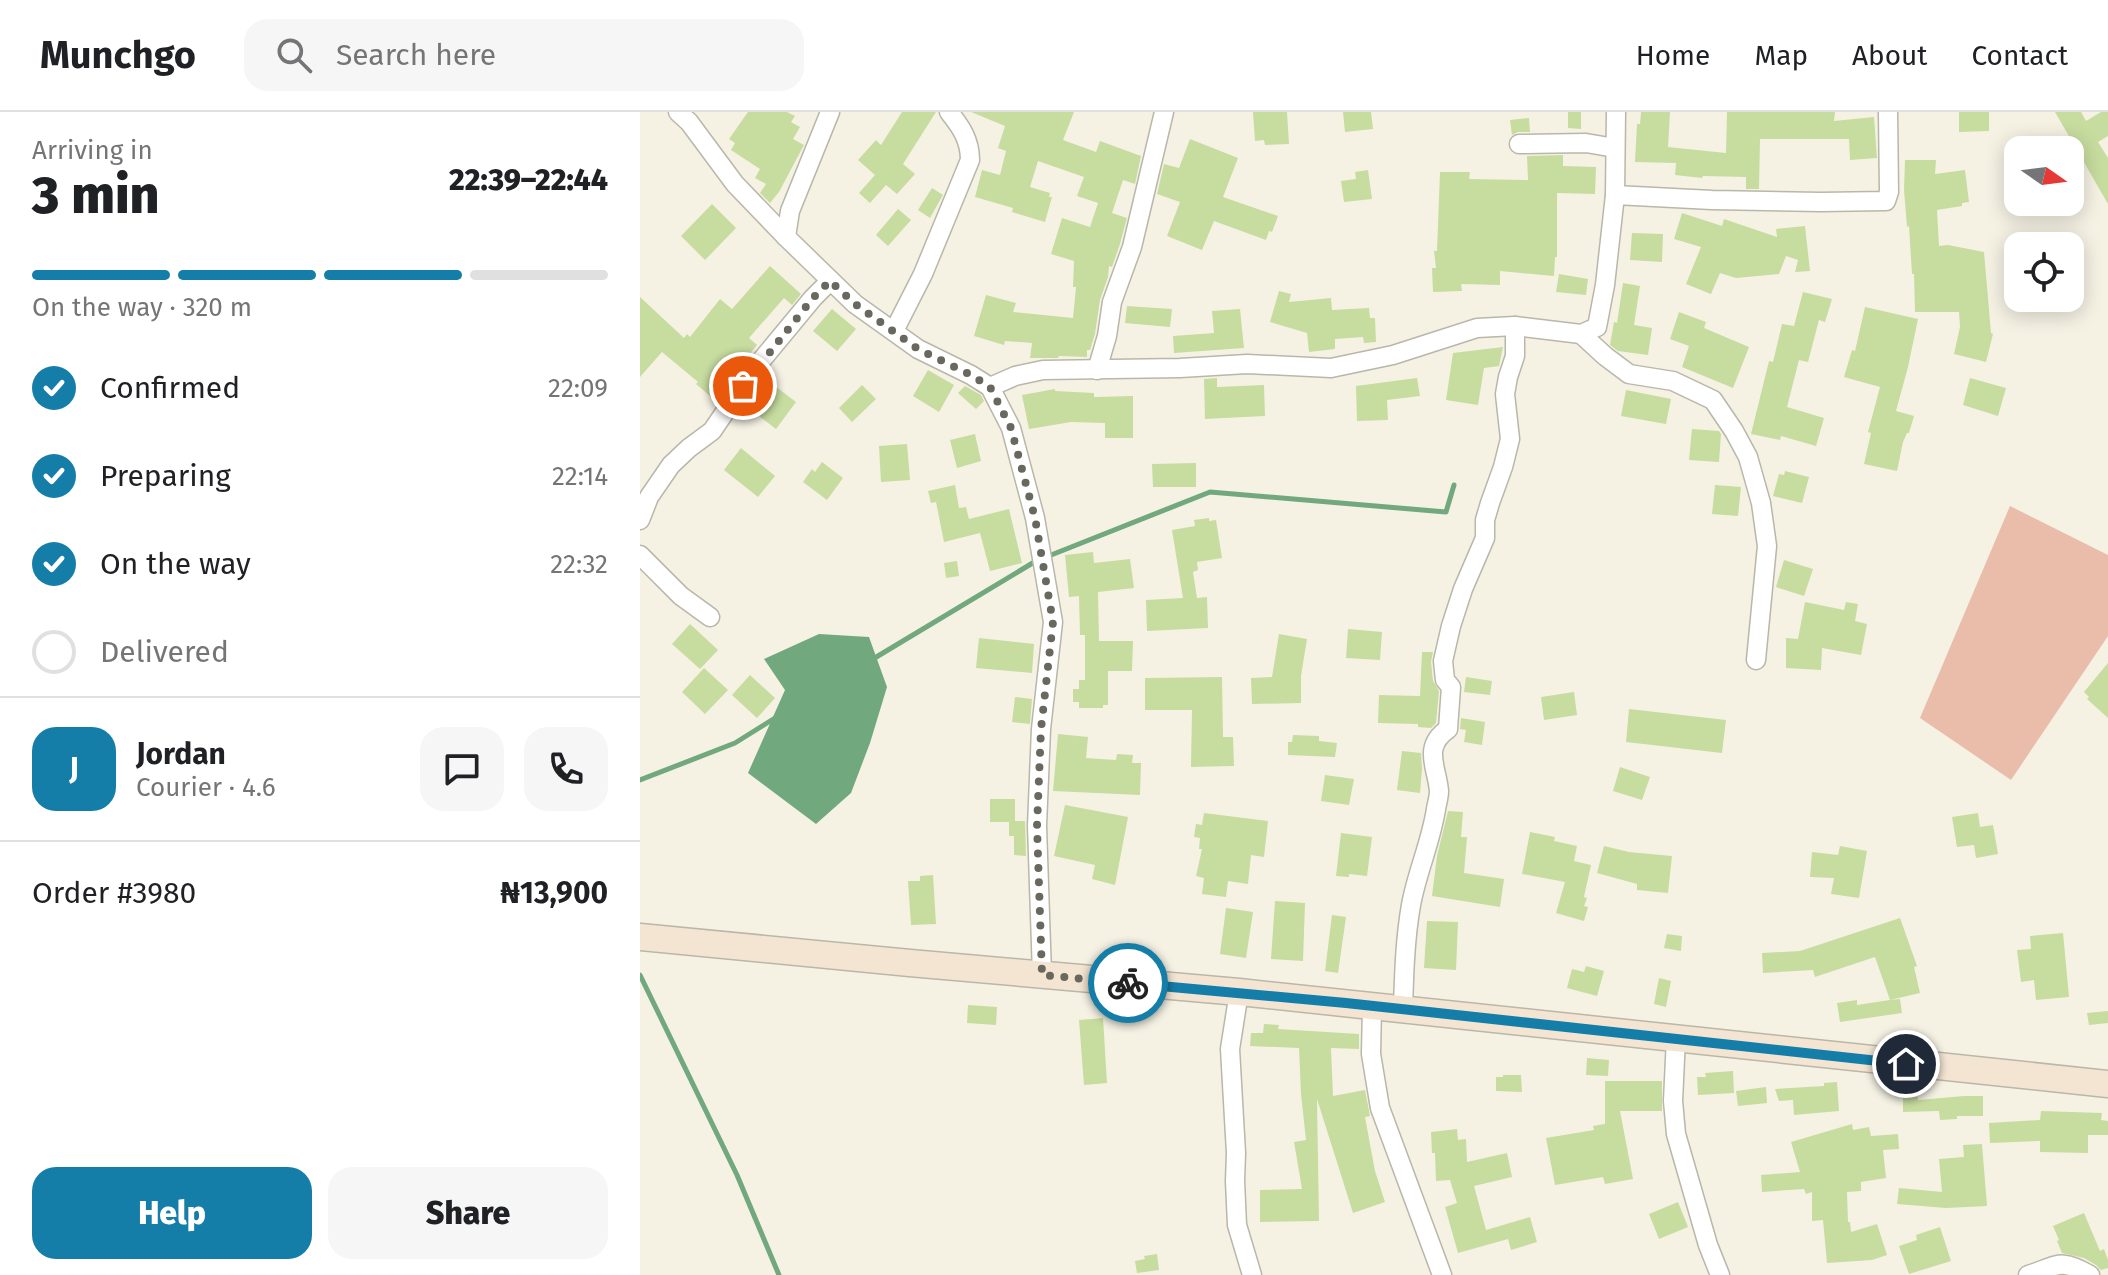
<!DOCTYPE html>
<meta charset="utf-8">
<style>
body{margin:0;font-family:"Fira Sans",sans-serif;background:#f6f6f6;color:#202124;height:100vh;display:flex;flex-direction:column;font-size:30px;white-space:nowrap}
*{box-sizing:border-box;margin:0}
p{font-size:26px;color:#757577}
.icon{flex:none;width:44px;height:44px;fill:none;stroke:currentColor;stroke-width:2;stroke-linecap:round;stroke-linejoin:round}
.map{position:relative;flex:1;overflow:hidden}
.panel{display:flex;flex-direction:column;background:#fff;width:640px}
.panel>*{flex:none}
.needle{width:52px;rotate:104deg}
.controls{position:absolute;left:1364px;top:24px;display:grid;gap:16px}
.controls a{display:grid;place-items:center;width:80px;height:80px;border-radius:16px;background:#fff;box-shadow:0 4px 20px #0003;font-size:40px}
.pin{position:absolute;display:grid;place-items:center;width:68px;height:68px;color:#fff;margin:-34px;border:4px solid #fff;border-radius:50%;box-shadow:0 2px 8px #0007}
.courier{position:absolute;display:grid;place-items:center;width:80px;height:80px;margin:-40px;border:6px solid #147ea8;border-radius:50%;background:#fff;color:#222;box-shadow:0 2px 10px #0007}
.headline em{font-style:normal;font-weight:800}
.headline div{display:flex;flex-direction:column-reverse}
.headline{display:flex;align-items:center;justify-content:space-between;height:136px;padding:0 32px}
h1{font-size:52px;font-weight:800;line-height:60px}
.bar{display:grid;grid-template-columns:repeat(4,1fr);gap:12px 8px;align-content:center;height:96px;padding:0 32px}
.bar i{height:10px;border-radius:6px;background:#e0e0e0}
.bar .on{background:#147ea8}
.bar p{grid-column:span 4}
.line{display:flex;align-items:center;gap:20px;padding:0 32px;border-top:2px solid #e0e0e0}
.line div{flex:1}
.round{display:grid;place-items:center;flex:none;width:84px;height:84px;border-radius:24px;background:#f6f6f6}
ol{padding:0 32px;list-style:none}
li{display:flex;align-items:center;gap:24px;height:88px}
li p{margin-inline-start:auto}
li .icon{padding:8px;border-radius:50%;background:#147ea8;color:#fff;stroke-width:4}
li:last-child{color:#757577}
li i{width:44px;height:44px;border:4px solid #e0e0e0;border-radius:50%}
.action{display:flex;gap:16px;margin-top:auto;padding:16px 32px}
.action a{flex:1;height:92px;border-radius:24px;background:#147ea8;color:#fff;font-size:32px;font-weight:800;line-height:92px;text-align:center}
.action a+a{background:#f6f6f6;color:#202124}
header{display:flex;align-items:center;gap:48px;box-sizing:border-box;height:112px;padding:0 40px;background:#fff;border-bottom:2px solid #e0e0e0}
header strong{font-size:38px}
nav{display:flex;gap:44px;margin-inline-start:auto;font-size:28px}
.search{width:560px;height:72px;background:#f6f6f6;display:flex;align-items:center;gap:20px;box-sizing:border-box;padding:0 28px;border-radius:24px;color:#757577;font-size:30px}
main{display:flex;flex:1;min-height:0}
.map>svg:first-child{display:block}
.green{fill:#eabcaa}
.water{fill:#72a87e}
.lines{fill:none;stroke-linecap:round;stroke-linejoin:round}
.stream{stroke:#72a87e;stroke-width:5}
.building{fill:#c7dc9f}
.minor-casing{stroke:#b9b7a9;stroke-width:21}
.secondary-casing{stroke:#b9b7a9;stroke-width:29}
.minor{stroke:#fff;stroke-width:18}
.secondary{stroke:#f4e5d3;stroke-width:26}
.done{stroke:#69685f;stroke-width:8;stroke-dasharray:0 14.4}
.route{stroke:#147ea8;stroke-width:10}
</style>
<header>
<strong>Munchgo</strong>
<div class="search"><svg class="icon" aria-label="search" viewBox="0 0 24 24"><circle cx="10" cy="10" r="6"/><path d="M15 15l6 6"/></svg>Search here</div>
<nav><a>Home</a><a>Map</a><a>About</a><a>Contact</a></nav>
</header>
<main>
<section class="panel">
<div class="headline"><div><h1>3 min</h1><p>Arriving in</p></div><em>22:39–22:44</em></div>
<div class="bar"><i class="on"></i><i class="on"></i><i class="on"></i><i></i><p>On the way · 320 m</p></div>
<ol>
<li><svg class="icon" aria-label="check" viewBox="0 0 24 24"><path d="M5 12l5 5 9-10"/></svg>Confirmed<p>22:09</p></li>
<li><svg class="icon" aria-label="check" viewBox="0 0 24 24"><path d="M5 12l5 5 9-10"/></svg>Preparing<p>22:14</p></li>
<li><svg class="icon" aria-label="check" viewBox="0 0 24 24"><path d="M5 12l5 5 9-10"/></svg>On the way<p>22:32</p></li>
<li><i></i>Delivered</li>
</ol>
<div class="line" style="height:144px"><b class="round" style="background:#147ea8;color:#fff">J</b><div><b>Jordan</b><p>Courier · 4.6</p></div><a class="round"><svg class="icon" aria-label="chat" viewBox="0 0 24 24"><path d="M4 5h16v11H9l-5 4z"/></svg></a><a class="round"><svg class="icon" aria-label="phone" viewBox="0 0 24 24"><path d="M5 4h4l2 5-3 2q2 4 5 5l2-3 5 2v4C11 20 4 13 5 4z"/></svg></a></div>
<div class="line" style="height:104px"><div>Order #3980</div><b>₦13,900</b></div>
<div class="action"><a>Help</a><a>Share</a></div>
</section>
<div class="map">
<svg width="1468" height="1163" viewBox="0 0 1468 1163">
<rect width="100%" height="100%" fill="#f5f2e4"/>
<path class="green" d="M1370,394L1468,443V524L1371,668L1280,606Z"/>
<path class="water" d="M179,522L229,525L247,575L230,631L211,681L176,712L108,661L145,578L124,547Z"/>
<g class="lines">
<g class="stream">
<path d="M233,547L396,449L570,380L806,400L814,373"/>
<path d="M0,668L95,631L135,606"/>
<path d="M0,863L97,1063L139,1163"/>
</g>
</g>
<g class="building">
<path d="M108,0H147L155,4L151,10L160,15L153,27L164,33L139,80L130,91L120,81L126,72L115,66L120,57L91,38L95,31L89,27Z"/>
<path d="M262,0H296L263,52L275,62L257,82L246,73L230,91L219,81L235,63L218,48L236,28L241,33Z"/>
<path d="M331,0H434L423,28L456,40L460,29L501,44L495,72L483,68L472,101L487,106L480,132L472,155L469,154L468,165L460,188L455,222L450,238H447V245L419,244L418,246H390L392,231L365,229L364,233L334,224L346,183L376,191L373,200L433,206L436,175H433L434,149L411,142L422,106L450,115L458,91L437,84L444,65L398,49L390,75L410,81L409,85H412L405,110L372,100L373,96L335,85L342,58L360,63L366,39L358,36L365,14Z"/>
<path d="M613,0H647L649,32L625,33L624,28L615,29Z"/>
<path d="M703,0H731L733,17L705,20Z"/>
<path d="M928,0H941V17L928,16Z"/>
<path d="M1001,0H1030L1028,35L1086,41L1087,0H1195L1194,9L1234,5L1237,46L1210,48L1209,27H1120L1119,77H1106V65L1063,64L1062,66L1035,63L1036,51L995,50L997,12H1000Z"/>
<path d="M1319,0H1349V19L1319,20Z"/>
<path d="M1415,0H1441L1446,9L1461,0H1468V24L1458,30L1468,46V92Z"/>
<path d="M889,6L890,20H878L872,23L870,8Z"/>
<path d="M550,27L598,46L583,85L638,104L632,120L629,119L626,128L574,109L562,138L527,124L540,90L517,82L524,52L539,56Z"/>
<path d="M923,43V54L956,55L955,82L917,81V145H915L914,164L860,159V173L821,172L822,179L793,180L792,156H796L794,139H797L800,60H830L829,67L888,68L887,44Z"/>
<path d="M1265,48H1296L1295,62L1325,58L1329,90L1322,91V94L1297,98L1299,134L1308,133L1344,140L1351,221L1353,222L1346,250L1314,242L1320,215L1319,200H1275L1274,162H1272L1269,114L1267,115L1264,78Z"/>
<path d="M728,58L732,87L704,90L701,69L716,67L715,60Z"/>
<path d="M292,76L303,83L290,106L278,98Z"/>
<path d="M72,92L96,116L65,148L41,124Z"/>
<path d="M258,97L271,108L248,134L236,123Z"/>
<path d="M1042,101L1082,114L1084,107L1137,125L1136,117L1165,114L1170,159L1155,160L1158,148L1146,144L1139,162L1096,166L1080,161L1071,182L1046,172L1061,135L1034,127Z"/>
<path d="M992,121L1023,122L1022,150L990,148Z"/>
<path d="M130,154L161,182L152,193L144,186L109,226L117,233L107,245L108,246L77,290L56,272L58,270L22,240L0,265V185L44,226L47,222L50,225L80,187L92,197Z"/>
<path d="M919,162L948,167L946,183L916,180Z"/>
<path d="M983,171L1000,174L994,213L1012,216L1008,243L978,239L970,233L974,210L977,211Z"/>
<path d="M639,179L651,182L649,190L691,186L692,198L729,196L730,206H735L736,230L724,231L723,225L695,227V237L669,240L667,221L630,210Z"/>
<path d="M1163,180L1192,187L1185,210L1179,208L1168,250L1159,248L1147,295L1184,306L1176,334L1141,324L1140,328L1111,322L1129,249L1133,250L1142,212L1154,214Z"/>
<path d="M487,194L532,197L530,215L485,211Z"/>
<path d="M1225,195L1278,207L1268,255L1256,299L1274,304L1269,321H1267L1263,330L1257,359L1224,352L1231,321L1228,320L1240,275L1204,265L1212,238L1215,239Z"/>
<path d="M192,197L216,217L197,239L173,219Z"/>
<path d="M600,197L604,236L534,241L533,224L574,221L572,199Z"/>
<path d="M1039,200L1066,210L1064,216L1109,235L1093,276L1042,255L1049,234L1030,227Z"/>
<path d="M863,235L859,254L844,256L838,293L806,288L813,241Z"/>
<path d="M288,258L314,273L299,300L273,284Z"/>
<path d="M577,266V275L624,273L625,304L565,307L564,267Z"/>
<path d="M777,266L780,284L747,288L748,308L717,309L716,274Z"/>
<path d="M1330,266L1366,276L1358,304L1323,293Z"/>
<path d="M131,271L156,290L136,317L111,298Z"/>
<path d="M222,273L236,287L212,310L199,296Z"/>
<path d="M325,274L341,283L344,289L336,297L318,281Z"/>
<path d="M415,277V279L454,281V285L493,284V326H465V311L431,310L389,317L382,283Z"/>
<path d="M986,278L1031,287L1026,312L981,304Z"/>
<path d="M1052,317L1079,319L1081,322L1079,350L1049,348Z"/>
<path d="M335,322L341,349L317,356L310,328Z"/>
<path d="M267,332L270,368L241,370L239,334Z"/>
<path d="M101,336L135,364L118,385L84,358Z"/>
<path d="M182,350L203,366L187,388L163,370L172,357L175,360Z"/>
<path d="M556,351V375H513L512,352Z"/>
<path d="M1145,359L1169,365L1162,391L1133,384L1139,362L1144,363Z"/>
<path d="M315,373L319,396L326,395L329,407L369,397L382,451L350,459L340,421L304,430L296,390L291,391L288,379Z"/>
<path d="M1075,373L1101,375L1098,404L1072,402Z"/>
<path d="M569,406V409L576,408L582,446L557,450L558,458L553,460L557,486L567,485L568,516L507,519L506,488L543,486L532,418L555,414L554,408Z"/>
<path d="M453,440L454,451L490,447L494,476L458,480L459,529H493L492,559H468V593H463V596H439V590H433V577H439V568H445V523H440L439,484L429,485L425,443Z"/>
<path d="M1144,448L1173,457L1164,484L1136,475Z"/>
<path d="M317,449L319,464L306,466L304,451Z"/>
<path d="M1165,490L1204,498L1206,490L1218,492L1215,509L1227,512L1221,543L1182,536L1181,558L1146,556V526L1158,527Z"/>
<path d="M50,512L78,538L60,557L32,532Z"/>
<path d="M708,517L742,520L740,548L706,546Z"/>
<path d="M639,522L667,527L661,564V591L612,592L611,566L632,565Z"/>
<path d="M339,526L394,532L392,561L336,556Z"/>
<path d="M782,540H793L791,550L793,569L799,579L796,611L791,616L778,615V612L738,611L739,583L780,584Z"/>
<path d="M1468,551V606L1447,587L1449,585L1444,580Z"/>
<path d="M64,556L88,578L65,602L42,580Z"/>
<path d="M110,563L135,586L117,606L92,583Z"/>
<path d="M582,565L583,625H593L594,654L551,655L552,598H505V566Z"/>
<path d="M826,565L852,569L850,583L824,580Z"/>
<path d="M934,580L937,603L904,608L901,585Z"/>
<path d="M375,585L392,587L390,612L372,610Z"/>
<path d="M989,597L1086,608L1082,641L986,630Z"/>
<path d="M821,606L845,610L842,633L824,630L826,618L820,617Z"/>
<path d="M418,622L448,625L446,646L476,648L477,642L493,643L492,651H501L500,683L413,679Z"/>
<path d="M653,623L679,624V629L697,631L695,645L648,643V630H652Z"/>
<path d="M762,639L781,641L782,657L780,681L757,678Z"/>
<path d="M980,655L1010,665L1002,688L973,679Z"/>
<path d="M685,663L714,667L709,693L681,689Z"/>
<path d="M350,687H375V709H385L386,744L374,743V724H369V710H350Z"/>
<path d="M425,693L488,705L475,773L452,767L455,753L414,744Z"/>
<path d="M808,699L823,700L821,725H827L824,761L864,767L860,795L792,784L797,744Z"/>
<path d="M564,701L628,709L624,745L611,743L608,772L588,769L586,785L562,782L564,766L556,764L562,737H559L560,726L554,725L556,712L562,713Z"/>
<path d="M1338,701L1340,715L1353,713L1358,742L1336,746L1334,733L1317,735L1312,705Z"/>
<path d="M890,720L915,725L914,729L937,734L934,749L951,753L944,785L947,786L944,794L948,795L944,809L916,801L925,770L882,762Z"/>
<path d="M701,721L732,725L727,764L709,762V765L696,764Z"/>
<path d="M964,734L989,740L1032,744L1028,781L997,778V772L957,761Z"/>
<path d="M1200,734L1227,739L1219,786L1191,782L1194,766L1170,765L1172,740L1198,743Z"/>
<path d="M293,763L296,812L271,813L268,769H280V764Z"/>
<path d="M635,789L665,791L663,849L631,847Z"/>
<path d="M586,796L613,800L606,846L580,842Z"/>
<path d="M692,803L706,805L698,861L685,859Z"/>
<path d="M1260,806L1277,854L1274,855L1280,881L1250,888L1260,887L1262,901L1200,910L1197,891L1217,888V893L1250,888L1235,845L1175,865L1173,858L1123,861L1122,841L1160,839Z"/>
<path d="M787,809L818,810L816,858L784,856Z"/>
<path d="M1423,821L1429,885L1396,888L1394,868L1381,870L1377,838L1391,837L1390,824Z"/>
<path d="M1027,822L1042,824L1041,839L1024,836Z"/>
<path d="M946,854L964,859L957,884L927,876L932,857L944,860Z"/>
<path d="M1019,866L1031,869L1026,895L1014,892Z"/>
<path d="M328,893L357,895L356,913L327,911Z"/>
<path d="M1468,899V911L1449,913L1447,901Z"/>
<path d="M463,906L467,971L444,973L439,908Z"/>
<path d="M624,912L639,913L638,917L719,922V937L691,936L693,984L725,978L730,1004L725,1005L735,1059L745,1090L713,1101L677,987L679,1109L620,1110V1078L662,1077L654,1030L666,1028L661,982L659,936L610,934L611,921H623Z"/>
<path d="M947,946L969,948L968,964L946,963Z"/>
<path d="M1093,959L1094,981L1058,983L1057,965H1066L1065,961Z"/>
<path d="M863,963H881L882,980L856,979V965H863Z"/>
<path d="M965,969H1022V999H980L993,1067L965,1072L963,1065L915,1073L906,1026L954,1018L953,1014L965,1012Z"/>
<path d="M1197,970L1199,999L1154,1003L1153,988L1139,989L1135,977L1184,974V971Z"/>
<path d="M1126,975L1127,991L1098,994L1096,979Z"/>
<path d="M1324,984H1343V1004H1317V1007L1300,1008L1299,999L1263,1000V985H1278V988Z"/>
<path d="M1401,999L1462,1001L1461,1008L1468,1009V1023H1448V1041L1400,1040V1029L1350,1031L1349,1011L1400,1008Z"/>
<path d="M1212,1012L1213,1018L1229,1015L1231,1024L1258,1022L1259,1037L1243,1038L1246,1066L1221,1070V1079L1207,1080L1208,1110H1210L1211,1120L1237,1112L1247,1143L1232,1148L1187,1151L1183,1108L1172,1109V1080L1166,1082L1164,1077L1122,1080L1121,1063L1160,1060L1151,1030Z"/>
<path d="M817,1017L818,1028L826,1027L827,1050L867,1041L872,1065L834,1074L846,1118L890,1105L897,1130L871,1138L868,1127L818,1141L805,1095L817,1091L810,1068L796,1069L795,1041H792L791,1020Z"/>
<path d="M1342,1032L1347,1094L1306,1096L1257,1092L1259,1076L1302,1080L1299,1047L1324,1045L1323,1033Z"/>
<path d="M1038,1090L1048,1115L1019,1127L1009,1102Z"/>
<path d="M1444,1101L1460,1139L1464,1137L1468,1148V1156L1461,1158L1456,1153L1444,1146L1422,1141L1417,1129L1419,1128L1413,1114Z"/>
<path d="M1300,1115L1311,1149L1269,1162L1259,1134L1277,1128L1276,1123Z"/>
<path d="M517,1142L519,1158L497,1161L495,1149L505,1147L504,1144Z"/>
</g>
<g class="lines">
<defs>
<g id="minor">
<path d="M38,0L49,10L95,72L146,125"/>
<path d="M190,0L150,99L146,125L215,192L278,237L331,263L350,275L371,316L395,406L413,510L401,617L397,714L402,863"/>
<path d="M879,32L946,31L975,36"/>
<path d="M975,83L1072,88L1181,90L1246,89L1249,80L1248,0"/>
<path d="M254,219L283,162L330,48C330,28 321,15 309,0"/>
<path d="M941,222L965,244L989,262L1033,269L1073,288L1094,319L1108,345L1121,391L1127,434L1116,548"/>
<path d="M457,258L467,224L472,190L492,135L524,0"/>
<path d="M350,275L375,264L403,258L540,256L607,252L691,256L753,243L837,216L875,214L941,222L957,215L965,173L975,83L976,0"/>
<path d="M0,408L9,385L31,353L49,336L72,319L115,256L173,186L190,169"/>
<path d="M0,443L41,484L70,505"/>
<path d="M599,880L590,937L596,1041L595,1069L597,1113L612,1163"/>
<path d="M732,894L731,942L740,996L802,1163"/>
<path d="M763,897C764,863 765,827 771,793C777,760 791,730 796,697C797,691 799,685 799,679C797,655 782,635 808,617L811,575L805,568L803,549L811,514L823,477L845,426V408L850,391L863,355L870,327L865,282L868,265L875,244V214"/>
<path d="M1036,926L1033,989L1036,1022L1068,1133L1080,1163"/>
<path d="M1388,1163C1418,1154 1419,1145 1450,1163"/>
</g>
<path id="secondary" d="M0,825L270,851L599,880L1468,972"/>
</defs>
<use href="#minor" class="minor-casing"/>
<use href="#secondary" class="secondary-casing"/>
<use href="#minor" class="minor"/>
<use href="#secondary" class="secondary"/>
</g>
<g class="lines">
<path class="done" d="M103,274L173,186L190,169L215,192L278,237L331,263L350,275L371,316L395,406L413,510L401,617L397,714L402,863L488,871"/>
<path class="route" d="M488,871L706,891L1266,952"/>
</g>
</svg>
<div class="controls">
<a><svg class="needle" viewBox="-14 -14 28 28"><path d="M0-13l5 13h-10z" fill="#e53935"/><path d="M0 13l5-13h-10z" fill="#757577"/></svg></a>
<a><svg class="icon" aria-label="locate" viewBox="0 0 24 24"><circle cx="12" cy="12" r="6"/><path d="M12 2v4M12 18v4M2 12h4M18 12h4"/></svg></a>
</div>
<div class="pin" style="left:103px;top:274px;background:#ea580c"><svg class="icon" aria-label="bag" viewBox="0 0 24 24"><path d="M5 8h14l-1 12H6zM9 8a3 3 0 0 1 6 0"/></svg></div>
<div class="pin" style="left:1266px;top:952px;background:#1f2937"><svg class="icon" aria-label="home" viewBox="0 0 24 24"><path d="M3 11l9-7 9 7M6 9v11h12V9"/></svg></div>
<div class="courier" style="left:488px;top:871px"><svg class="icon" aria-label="bike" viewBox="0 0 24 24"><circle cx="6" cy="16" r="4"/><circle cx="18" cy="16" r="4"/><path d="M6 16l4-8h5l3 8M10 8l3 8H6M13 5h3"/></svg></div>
</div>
</main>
